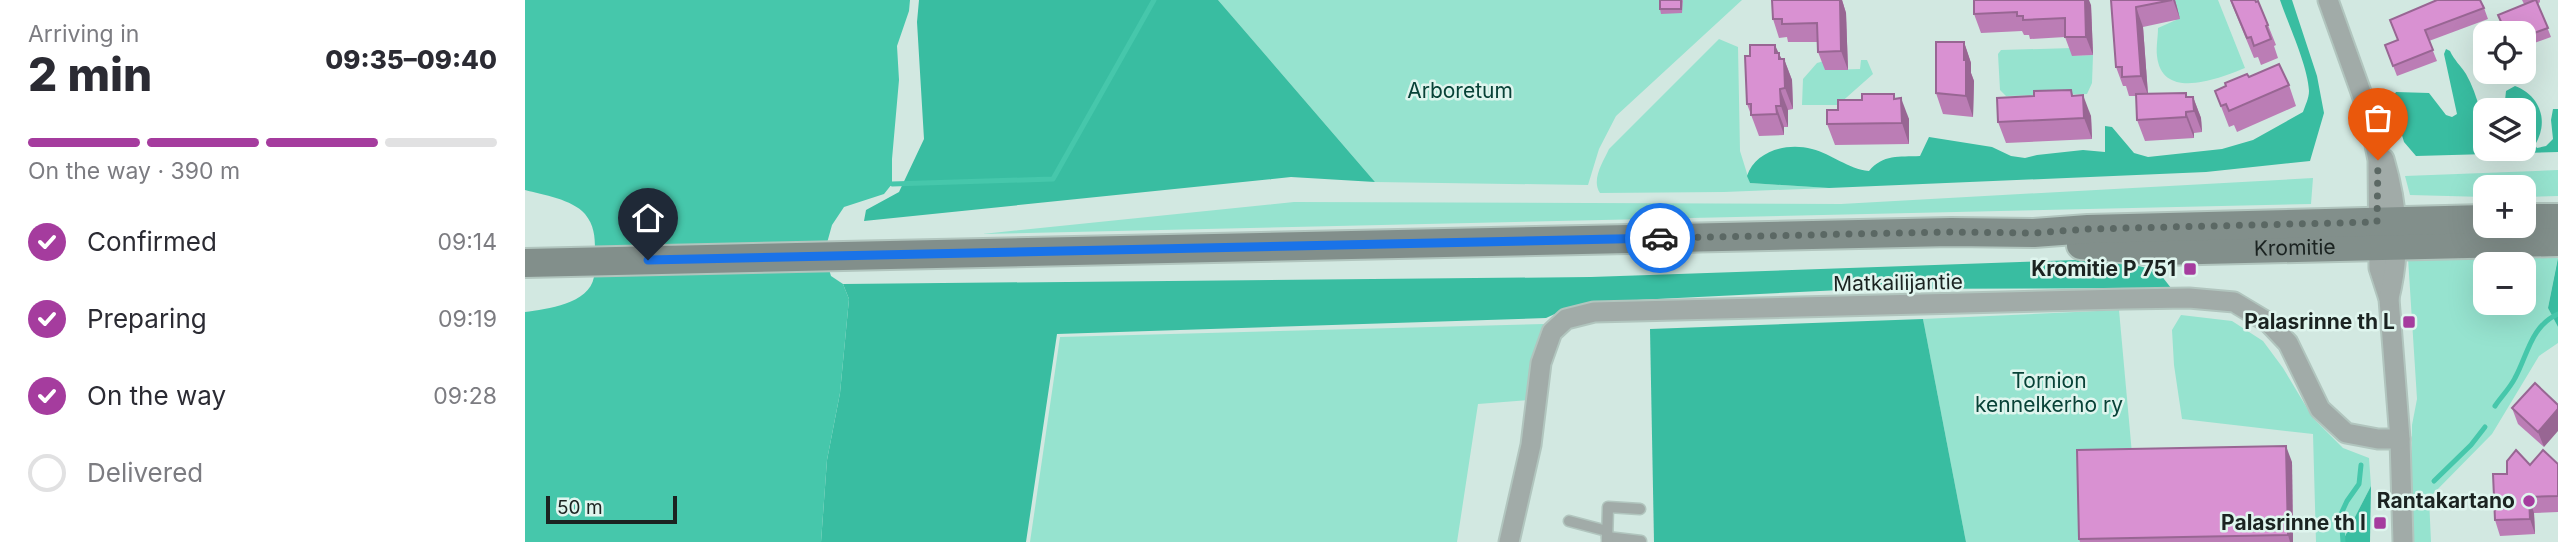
<!DOCTYPE html>
<meta charset="utf-8">
<style>
body{margin:0;font-family:Inter,sans-serif;background:#f2f2f3;color:#2b2b33;height:100vh;display:flex;flex-direction:column;font-size:26px;white-space:nowrap}
*{box-sizing:border-box;margin:0}
p{font-size:23px;color:#7c7c81}
.icon{flex:none;width:38px;height:38px;fill:none;stroke:currentColor;stroke-width:2;stroke-linecap:round;stroke-linejoin:round}
.map{position:relative;flex:1;overflow:hidden}
.details{display:flex;flex-direction:column;background:#fff;width:525px}
.details>*{flex:none}
.tools{position:absolute;left:1948px;top:21px;display:grid;gap:14px}
.tools a{display:grid;place-items:center;width:63px;height:63px;border-radius:14px;background:#fff;box-shadow:0 7px 28px #0002;font-size:35px}
.scale{position:absolute;left:21px;bottom:18px;width:131px;box-sizing:border-box;padding-left:7px;border:4px solid #1b2321;border-top:0;font-size:19px;line-height:24px;white-space:nowrap;color:#1b2321;-webkit-text-stroke:5px #dff5ee;paint-order:stroke}
.pin{position:absolute;display:grid;place-items:center;width:60px;height:60px;color:#fff;margin:-72px -30px;border-radius:50% 50% 50% 0;rotate:-45deg;box-shadow:0 0 7px #0007}
.pin .icon{rotate:45deg}
.courier{position:absolute;display:grid;place-items:center;width:70px;height:70px;margin:-35px;border:5px solid #1a73e8;border-radius:50%;background:#fff;color:#222;box-shadow:0 2px 9px #0007}
.head em{font-style:normal;font-weight:800}
.head div{display:flex;flex-direction:column-reverse}
.head{display:flex;align-items:center;justify-content:space-between;height:119px;padding:0 28px}
h1{font-size:46px;font-weight:800;line-height:52px}
.bar{display:grid;grid-template-columns:repeat(4,1fr);gap:10px 7px;align-content:center;height:84px;padding:0 28px}
.bar i{height:9px;border-radius:5px;background:#e1e1e2}
.bar .current{background:#a53c9e}
.bar p{grid-column:span 4}
ol{padding:0 28px;list-style:none}
li{display:flex;align-items:center;gap:21px;height:77px}
li p{margin-inline-start:auto}
li .icon{padding:7px;border-radius:50%;background:#a53c9e;color:#fff;stroke-width:4}
li:last-child{color:#7c7c81}
li i{width:38px;height:38px;border:4px solid #e1e1e2;border-radius:50%}
main{display:flex;flex:1;min-height:0}
.map>svg:first-child{display:block}
.green{fill:#96e3cf;fill-rule:evenodd}
.forest{fill:#39bda1}
.water{fill:#46c7ab}
.lines{fill:none;stroke-linecap:round;stroke-linejoin:round}
.stream{stroke:#46c7ab;stroke-width:5}
.lane-casing{stroke:#b1c5be;stroke-width:13}
.street-casing{stroke:#b1c5be;stroke-width:23}
.secondary-casing{stroke:#b1c5be;stroke-width:32}
.lane{stroke:#a1aba8;stroke-width:10}
.street{stroke:#a1aba8;stroke-width:19}
.secondary{stroke:#828f8b;stroke-width:28}
.wall{fill:#bb7db5}
.shaded-wall{fill:#986693}
.building{fill:#d991d2;stroke:#986693;stroke-width:2}
.done{stroke:#5b6864;stroke-width:7;stroke-dasharray:0 12.6}
.route{stroke:#1a73e8;stroke-width:9}
.poi-dot{fill:#a53c9e;stroke:#dff5ee;stroke-width:2.5}
.labels{text-anchor:middle;stroke-width:5;stroke-linejoin:round;paint-order:stroke}
.park-label{font-size:21px;fill:#084237;stroke:#dff5ee}
.street-label{font-size:21px;fill:#1b2321;stroke:#dff5ee}
.poi-label{font-size:21px;font-weight:bold;fill:#1b2321;stroke:#dff5ee;text-anchor:end}
</style>
<main>
<section class="details">
<div class="head"><div><h1>2 min</h1><p>Arriving in</p></div><em>09:35–09:40</em></div>
<div class="bar"><i class="current"></i><i class="current"></i><i class="current"></i><i></i><p>On the way · 390 m</p></div>
<ol>
<li><svg class="icon" aria-label="check" viewBox="0 0 24 24"><path d="M5 12l5 5 9-10"/></svg>Confirmed<p>09:14</p></li>
<li><svg class="icon" aria-label="check" viewBox="0 0 24 24"><path d="M5 12l5 5 9-10"/></svg>Preparing<p>09:19</p></li>
<li><svg class="icon" aria-label="check" viewBox="0 0 24 24"><path d="M5 12l5 5 9-10"/></svg>On the way<p>09:28</p></li>
<li><i></i>Delivered</li>
</ol>
</section>
<div class="map">
<svg width="2033" height="542" viewBox="0 0 2033 542">
<rect width="100%" height="100%" fill="#d2e8e1"/>
<g class="green">
<path d="M693,0H1217L1091,116L1074,149L1063,185L850,182Z"/>
<path d="M1632,0H1693L1720,68C1695,78 1637,102 1632,56C1631,47 1633,37 1633,28L1651,20Z"/>
<path d="M1194,39L1213,47L1215,151L1225,183L1304,188L1199,192L1075,193C1066,180 1078,162 1084,149Z"/>
<path d="M1547,48V56L1568,55L1567,83L1562,94L1481,96L1475,90L1473,54L1476,50Z"/>
<path d="M1336,60H1342L1348,74L1313,105H1277L1278,79L1292,63L1299,61L1300,70L1335,69Z"/>
<path d="M2033,170V196L1999,197L1998,187H1960V197L1885,195L1880,176Z"/>
<path d="M1788,178L1786,204L457,234L769,202L1316,204Z"/>
<path d="M2033,257L2023,308L2033,327V343L2014,356L1967,434L1904,498L1906,542H1886L1887,425L1892,399L1883,258ZM1960,264H1998V303H1960Z"/>
<path d="M1594,310L1608,465L1560,542H1441L1398,319Z"/>
<path d="M1656,315L1707,321L1738,341L1758,368L1788,418L1818,448L1844,458L1846,486L1817,542H1791L1788,434L1657,419L1649,365L1647,330Z"/>
<path d="M1019,324L1003,400L953,404L932,542H505L535,337Z"/>
</g>
<g class="forest">
<path d="M394,0H693L850,182L766,177L339,221L341,210L374,192L399,139L392,22Z"/>
<path d="M1755,0H1767L1792,76L1799,113L1785,161L1681,172L1304,188L1225,183L1222,176C1230,151 1262,142 1287,149C1307,154 1323,169 1344,171C1358,154 1374,157 1395,156L1404,137L1467,147L1486,156L1500,158L1512,155L1558,150L1580,152V126L1587,127L1609,153L1623,157L1697,149L1728,140L1778,112C1780,106 1784,98 1784,91C1783,66 1763,24 1755,0Z"/>
<path d="M1921,49L1925,51C1929,60 1936,66 1941,74C1953,95 1960,125 1960,149H1998V110H1979L1981,91L1990,86C2016,96 2024,122 2010,145L2012,148L2021,146L2028,139L2026,120L2028,109H2033V152L1891,156L1879,142L1866,99L1871,92L1904,93L1921,115L1927,117L1932,114L1919,54Z"/>
<path d="M2033,258V327L2023,308Z"/>
<path d="M1580,259L1632,270L1646,288L1337,289L1071,302L1043,308L1021,318L532,334L501,542H296L302,460L315,393L324,299L318,284L1066,277Z"/>
<path d="M1398,319L1441,542H1129L1125,329Z"/>
<path d="M1846,486L1845,542H1817Z"/>
</g>
<path class="water" d="M0,0H385L384,11L372,46L374,80L367,159V184L359,194L319,207L307,225L302,243V263L306,276L318,284L324,299L315,393L302,460L296,542H0V312C22,309 64,304 69,277C71,269 70,258 70,250C70,236 69,225 60,214C47,199 18,195 0,190Z"/>
<g class="lines">
<g class="stream">
<path d="M367,184L528,179L629,0"/>
<path d="M1970,406C1976,397 1985,388 1990,378C2003,354 2006,326 2033,314"/>
<path d="M1909,481L1946,445L1960,427"/>
<path d="M1818,542L1816,514L1822,501L1834,484L1836,465"/>
</g>
<defs>
<g id="lane">
<path d="M1044,521L1082,531"/>
<path d="M1082,537L1116,541"/>
<path d="M1082,542L1083,507L1115,509"/>
</g>
<g id="street">
<path d="M1803,0L1846,120"/>
<path d="M1843,110L1853,160L1854,268L1864,299L1866,324L1875,439L1878,542"/>
<path d="M1859,159C1873,207 1876,249 1864,298"/>
<path d="M984,542L1006,445L1016,363L1027,332L1041,319L1069,312L1599,299L1664,298L1709,302L1744,323L1763,343L1795,409L1821,433L1853,439H1875"/>
</g>
<g id="secondary">
<path d="M1998,218H2033"/>
<path id="s1" d="M1556,245L1634,251L2033,242"/>
<path d="M0,263L1426,232L1509,233L1563,229L1960,219"/>
</g>
</defs>
<use href="#lane" class="lane-casing"/>
<use href="#street" class="street-casing"/>
<use href="#secondary" class="secondary-casing"/>
<use href="#lane" class="lane"/>
<use href="#street" class="street"/>
<use href="#secondary" class="secondary"/>
</g>
<g class="wall">
<path d="M1158,0L1157,13L1136,14L1135,9Z"/>
<path d="M1247,0H1317L1321,13L1323,70H1300L1293,52V42H1263L1262,37L1254,38L1248,19Z"/>
<path d="M1586,0H1650L1655,19L1618,27L1623,94L1661,93L1662,97H1668L1676,118L1677,132L1669,133V138L1620,141L1612,120L1611,96H1604L1601,86H1598L1591,67Z"/>
<path d="M1705,0H1730L1743,25L1751,45L1749,46L1753,58L1736,65L1733,57L1729,58Z"/>
<path d="M1997,0H2015V2L2013,4L2026,37L1998,47L1999,4Z"/>
<path d="M1566,5L1568,55L1547,56L1540,37L1505,39L1504,35H1499L1497,31L1456,33L1449,14Z"/>
<path d="M1959,8L1963,19L1904,41L1912,61L1872,76L1860,45Z"/>
<path d="M1439,42L1446,63V73L1449,81L1448,117L1418,114L1411,93Z"/>
<path d="M1253,53L1257,59H1259L1267,80L1268,109L1263,110V127H1259V135L1234,136L1222,104L1225,56Z"/>
<path d="M1724,77L1764,85L1771,106L1712,132L1709,125L1704,127L1690,91Z"/>
<path d="M1546,90L1548,96L1566,116L1567,139L1481,143L1473,122L1509,96Z"/>
<path d="M1369,94L1370,99L1384,119V144L1310,145L1302,124L1313,110L1337,100Z"/>
<path d="M2010,383L2019,447L1993,424L1987,408Z"/>
<path d="M1767,462L1768,542H1555L1554,539Z"/>
<path d="M2033,464V512L2009,513L2010,534L1975,536L1970,520L1982,474L2005,465Z"/>
</g>
<g class="shaded-wall">
<path d="M1315,0H1317L1321,13L1323,70L1316,51Z"/>
<path d="M1560,0H1564L1566,5L1568,55L1561,37Z"/>
<path d="M1648,0H1650L1652,7L1655,19Z"/>
<path d="M1611,7L1618,27L1623,95L1616,76Z"/>
<path d="M1439,42L1446,63V73L1449,81L1448,117L1441,96Z"/>
<path d="M1250,45L1260,67L1259,59L1267,80L1268,109L1260,88L1250,53Z"/>
<path d="M1255,89L1263,110V127L1256,106Z"/>
<path d="M1558,95L1566,116L1567,139L1559,118Z"/>
<path d="M1668,97L1676,118L1677,132L1669,111Z"/>
<path d="M1376,98L1384,119V144L1377,123Z"/>
<path d="M1251,106L1259,127V135L1252,114Z"/>
<path d="M1661,112L1669,133V138L1661,117Z"/>
<path d="M2033,409V431L2019,447L2013,432Z"/>
<path d="M1761,446L1767,462L1768,542H1765L1763,535Z"/>
<path d="M2004,497L2009,513L2010,534L2005,519Z"/>
</g>
<g class="building">
<rect x="1135" y="0" width="21" height="9"/>
<path d="M1247,0H1315L1316,51L1293,52L1292,23L1257,24V19H1248Z"/>
<path d="M1449,0H1560L1561,37H1540V18L1498,20V16H1492V12L1449,14Z"/>
<path d="M1586,0H1647L1611,7L1616,76L1597,77V67H1591Z"/>
<path d="M1706,0H1730L1731,2L1733,1L1743,25L1741,26L1746,39L1729,46L1726,37L1722,38Z"/>
<path d="M1912,0H1955L1959,8L1900,30L1908,50L1868,66L1860,45L1873,40L1865,20Z"/>
<path d="M2010,0H2011L2023,28L1998,37V33H1981L1973,15Z"/>
<path d="M1411,42H1439V60H1441V96L1411,93Z"/>
<path d="M1225,45H1250V53H1254V59H1259L1260,88L1255,89L1256,106H1251L1252,114L1226,115V104H1222L1220,56H1225Z"/>
<path d="M1754,64L1764,85L1704,111L1701,104L1696,106L1690,91L1701,86L1700,83L1722,74L1724,77Z"/>
<path d="M1546,90L1547,96L1558,95L1559,118L1473,122L1472,98L1509,96V91Z"/>
<path d="M1661,93V97H1668L1669,111L1661,112V117L1612,120L1611,94Z"/>
<path d="M1337,94H1369V99L1376,98L1377,123L1302,124V110H1313V100H1337Z"/>
<path d="M2010,383L2033,405V409L2013,432L1987,408Z"/>
<path d="M1761,446L1763,535L1554,539L1552,450Z"/>
<path d="M1991,450L2005,465L2018,450L2033,464V496L2004,497L2005,519L1970,520L1968,474H1982V461Z"/>
</g>
<g class="lines">
<path class="done" d="M1135,238L1426,232L1509,233L1563,229L1852,222L1853,160"/>
<path class="route" d="M123,260L1135,238"/>
</g>
<g class="poi-dot">
<rect x="1658" y="262" width="14" height="14" rx="3.5"/>
<rect x="1877" y="315" width="14" height="14" rx="3.5"/>
<circle cx="2004" cy="501" r="7"/>
<rect x="1848" y="516" width="14" height="14" rx="3.5"/>
</g>
<g class="labels">
<g class="park-label">
<text x="935" y="98">Arboretum</text>
<text x="1524" y="388">Tornion<tspan x="1524" dy="24">kennelkerho ry</tspan></text>
</g>
<g class="street-label">
<text dy="7" stroke="none"><textPath href="#s1" startOffset="214">Kromitie</textPath></text>
<text transform="translate(1373 283) rotate(-1)" y="7">Matkailijantie</text>
</g>
<g class="poi-label">
<text x="1651" y="276">Kromitie P 751</text>
<text x="1870" y="329">Palasrinne th L</text>
<text x="1990" y="508">Rantakartano</text>
<text x="1841" y="530">Palasrinne th I</text>
</g>
</g>
</svg>
<div class="tools">
<a><svg class="icon" aria-label="locate" viewBox="0 0 24 24"><circle cx="12" cy="12" r="6"/><path d="M12 2v4M12 18v4M2 12h4M18 12h4"/></svg></a>
<a><svg class="icon" aria-label="layers" viewBox="0 0 24 24"><path d="M12 4l9 5-9 5-9-5zM3 14l9 5 9-5"/></svg></a>
<a>+</a>
<a>−</a>
</div>
<div class="scale">50 m</div>
<div class="pin" style="left:1853px;top:160px;background:#ea580c"><svg class="icon" aria-label="bag" viewBox="0 0 24 24"><path d="M5 8h14l-1 12H6zM9 8a3 3 0 0 1 6 0"/></svg></div>
<div class="pin" style="left:123px;top:260px;background:#1f2937"><svg class="icon" aria-label="home" viewBox="0 0 24 24"><path d="M3 11l9-7 9 7M6 9v11h12V9"/></svg></div>
<div class="courier" style="left:1135px;top:238px"><svg class="icon" aria-label="car" viewBox="0 0 24 24"><path d="M5 17H2v-5l4-1 3-4h7l3 4 3 1v5h-3M9 17h6M6 11h13"/><circle cx="7" cy="17" r="2"/><circle cx="17" cy="17" r="2"/></svg></div>
</div>
</main>
